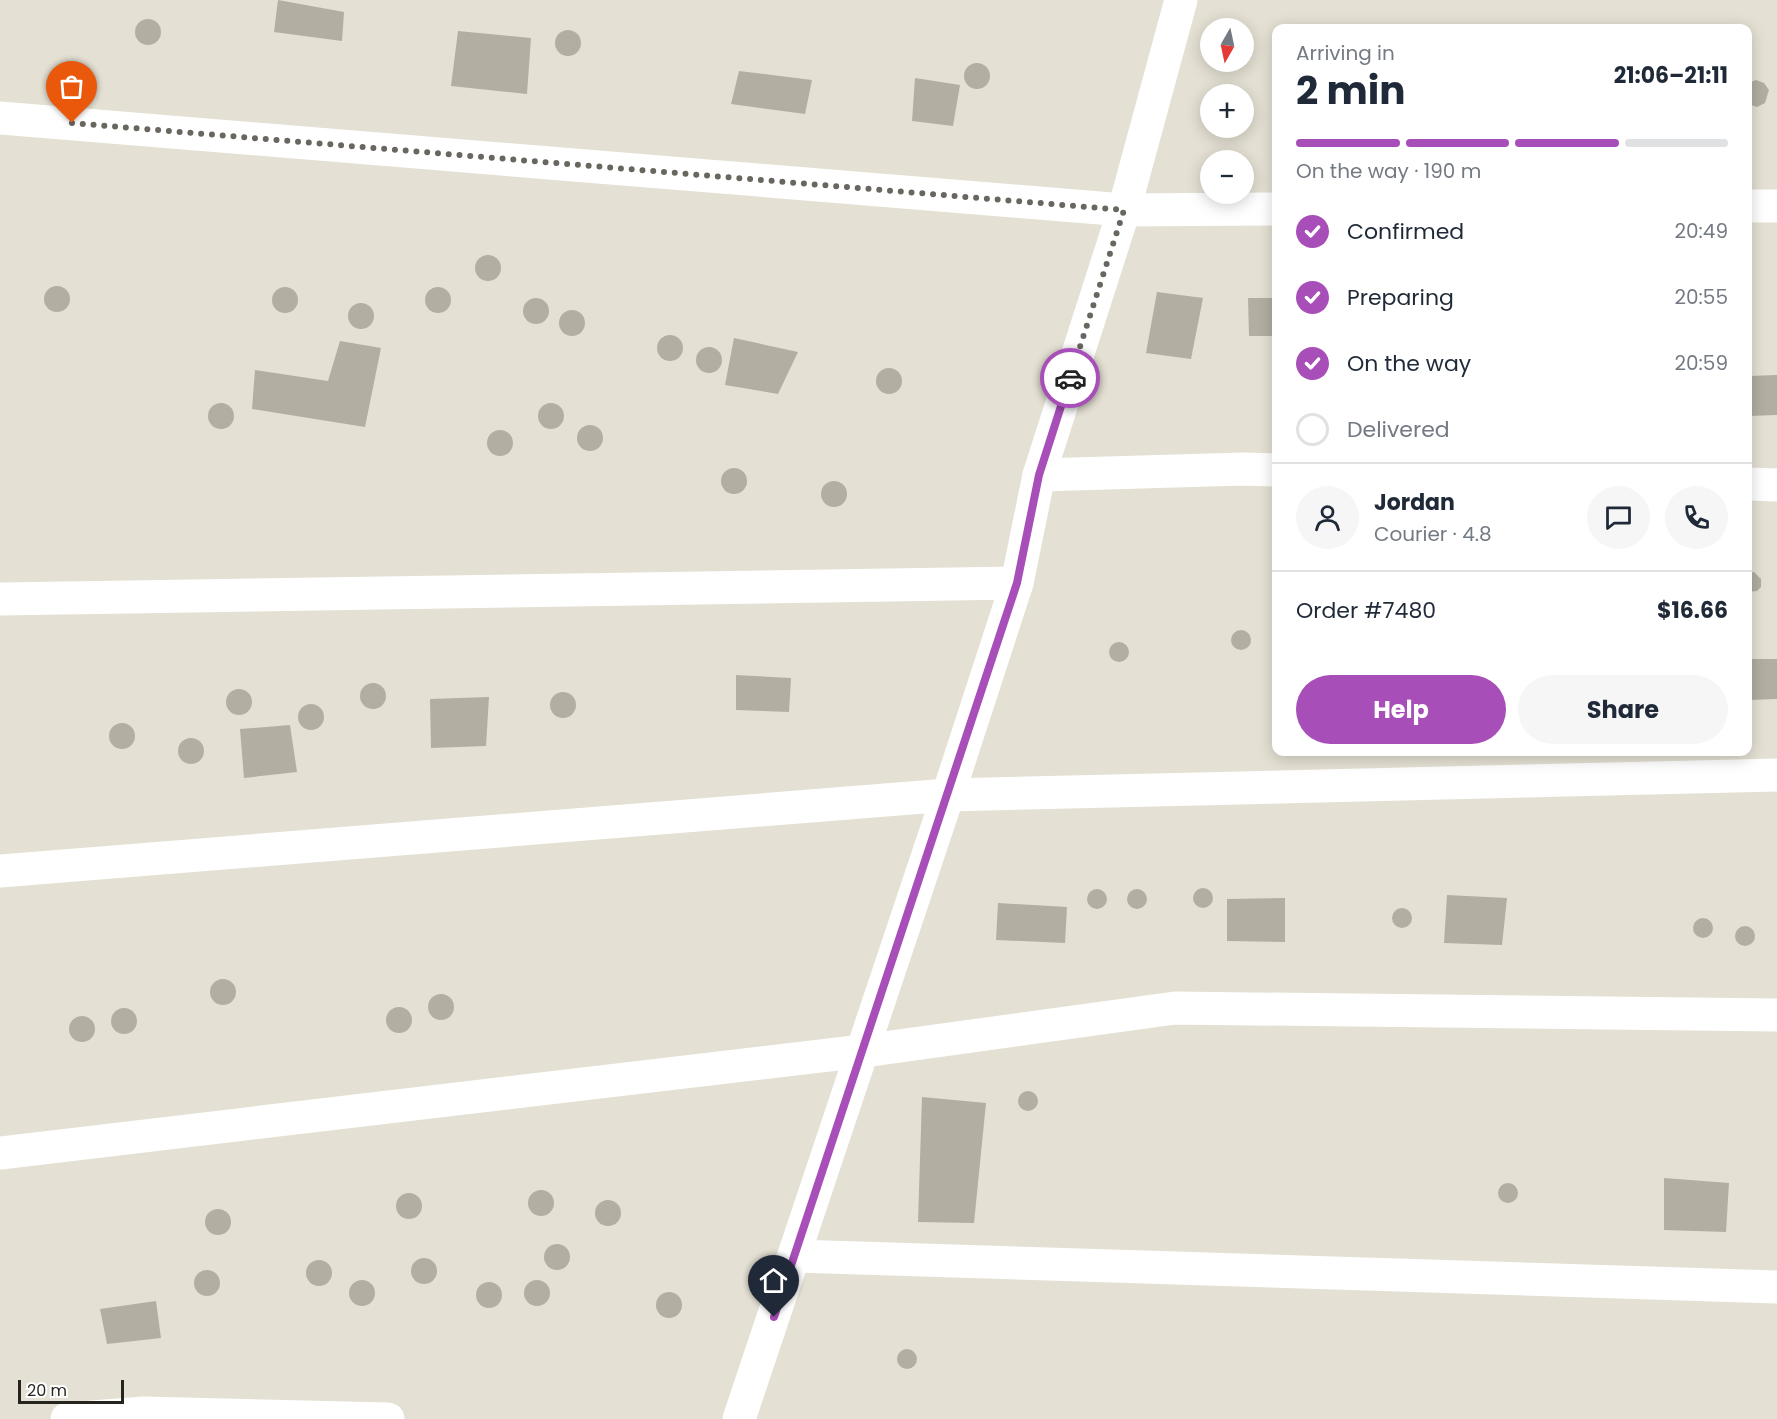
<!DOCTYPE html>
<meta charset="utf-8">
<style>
body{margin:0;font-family:Poppins,sans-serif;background:#f6f6f7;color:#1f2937;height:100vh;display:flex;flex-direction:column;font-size:22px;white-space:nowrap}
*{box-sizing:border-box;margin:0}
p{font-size:20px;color:#747a83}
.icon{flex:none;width:33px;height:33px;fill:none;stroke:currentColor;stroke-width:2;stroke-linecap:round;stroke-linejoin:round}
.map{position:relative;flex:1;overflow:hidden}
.sheet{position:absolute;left:1272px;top:24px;width:480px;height:732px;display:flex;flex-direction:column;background:#fff;border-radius:12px;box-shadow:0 3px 15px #0003}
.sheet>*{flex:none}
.needle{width:39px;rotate:189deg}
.buttons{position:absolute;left:1200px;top:18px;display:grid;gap:12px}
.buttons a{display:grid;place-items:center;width:54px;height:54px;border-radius:50%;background:#fff;box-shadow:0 3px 15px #0003;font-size:30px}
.scale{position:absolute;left:18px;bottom:15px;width:106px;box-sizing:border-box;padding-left:6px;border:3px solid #26241f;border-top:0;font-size:16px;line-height:21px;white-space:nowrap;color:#26241f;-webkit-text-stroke:4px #fff;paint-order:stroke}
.pin{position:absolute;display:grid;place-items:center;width:51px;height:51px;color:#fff;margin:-62px -26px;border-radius:50% 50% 50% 0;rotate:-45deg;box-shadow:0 0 6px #0007}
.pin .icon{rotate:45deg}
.courier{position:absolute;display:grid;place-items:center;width:60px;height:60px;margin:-30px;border:4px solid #a74eb9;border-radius:50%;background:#fff;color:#222;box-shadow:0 2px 8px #0007}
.head em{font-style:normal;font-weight:700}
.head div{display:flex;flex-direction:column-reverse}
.head{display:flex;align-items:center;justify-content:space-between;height:102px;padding:0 24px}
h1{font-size:39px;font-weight:700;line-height:45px}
.bar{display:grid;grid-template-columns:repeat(4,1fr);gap:9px 6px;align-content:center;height:72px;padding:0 24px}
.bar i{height:8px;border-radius:4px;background:#e0e1e3}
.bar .on{background:#a74eb9}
.bar p{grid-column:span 4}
.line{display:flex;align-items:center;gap:15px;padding:0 24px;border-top:2px solid #e0e1e3}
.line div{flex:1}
.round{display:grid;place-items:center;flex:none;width:63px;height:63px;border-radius:32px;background:#f6f6f7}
ol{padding:0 24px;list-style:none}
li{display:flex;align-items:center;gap:18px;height:66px}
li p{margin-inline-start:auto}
li .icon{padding:6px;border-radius:50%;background:#a74eb9;color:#fff;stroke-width:4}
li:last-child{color:#747a83}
li i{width:33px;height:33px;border:3px solid #e0e1e3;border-radius:50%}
.action{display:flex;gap:12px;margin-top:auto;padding:12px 24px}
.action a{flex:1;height:69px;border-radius:36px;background:#a74eb9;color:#fff;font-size:24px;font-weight:700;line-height:69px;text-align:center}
.action a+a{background:#f6f6f7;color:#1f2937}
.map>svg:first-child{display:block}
.building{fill:#b2aea1}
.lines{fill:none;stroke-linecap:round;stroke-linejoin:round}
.minor{stroke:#fff;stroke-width:33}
.done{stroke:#68665e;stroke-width:6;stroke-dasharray:0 10.8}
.route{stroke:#a74eb9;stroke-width:8}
</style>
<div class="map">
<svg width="1777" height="1419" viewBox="0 0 1777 1419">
<rect width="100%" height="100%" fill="#e4e0d3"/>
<g class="building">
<path d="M278,0L344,12L342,41L274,32Z"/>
<circle cx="148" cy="32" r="13"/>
<circle cx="568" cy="43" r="13"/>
<path d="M458,31L531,38L527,94L451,86Z"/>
<circle cx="977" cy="76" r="13"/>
<path d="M739,71L812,80L805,114L731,104Z"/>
<path d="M915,78L960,85L953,126L912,121Z"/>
<path d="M1756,80L1764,83L1769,90L1765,103L1757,107L1748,104V83Z"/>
<circle cx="488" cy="268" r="13"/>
<circle cx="57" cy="299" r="13"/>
<circle cx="285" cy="300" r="13"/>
<circle cx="438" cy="300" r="13"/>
<path d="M1157,292L1203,298L1191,359L1146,353Z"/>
<path d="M1248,298H1276V336H1249Z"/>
<circle cx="536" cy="311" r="13"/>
<circle cx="361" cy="316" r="13"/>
<circle cx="572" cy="323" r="13"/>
<circle cx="670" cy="348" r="13"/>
<path d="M734,338L798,352L778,394L725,385Z"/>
<path d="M340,341L381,348L365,427L252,409L255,370L328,381Z"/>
<circle cx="709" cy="360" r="13"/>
<circle cx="889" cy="381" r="13"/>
<path d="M1777,375V415L1748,416V376Z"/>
<circle cx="551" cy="416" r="13"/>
<circle cx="221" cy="416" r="13"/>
<circle cx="590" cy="438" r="13"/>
<circle cx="500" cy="443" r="13"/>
<circle cx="734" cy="481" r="13"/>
<circle cx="834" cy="494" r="13"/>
<path d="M1754,572L1761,579V587L1757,591L1748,592V573Z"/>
<circle cx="1241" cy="640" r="10"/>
<circle cx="1119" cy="652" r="10"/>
<path d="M1748,659H1777V699L1748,700Z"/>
<path d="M736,675L791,678L789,712L736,710Z"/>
<circle cx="373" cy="696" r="13"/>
<circle cx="239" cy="702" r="13"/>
<circle cx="563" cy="705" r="13"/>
<path d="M489,697L486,746L431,748L430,699Z"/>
<circle cx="311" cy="717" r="13"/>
<circle cx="122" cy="736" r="13"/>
<path d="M290,725L297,772L244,778L240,729Z"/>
<circle cx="191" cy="751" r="13"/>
<circle cx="1203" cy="898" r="10"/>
<circle cx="1137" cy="899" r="10"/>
<circle cx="1097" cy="899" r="10"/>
<path d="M1447,895L1507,898L1502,945L1444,943Z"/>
<path d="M1285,898V942L1227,941V899Z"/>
<path d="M998,903L1067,907L1065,943L996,940Z"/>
<circle cx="1402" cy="918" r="10"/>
<circle cx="1703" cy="928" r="10"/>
<circle cx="1745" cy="936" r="10"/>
<circle cx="223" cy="992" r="13"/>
<circle cx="441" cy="1007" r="13"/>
<circle cx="399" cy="1020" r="13"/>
<circle cx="124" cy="1021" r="13"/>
<circle cx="82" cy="1029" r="13"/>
<circle cx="1028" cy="1101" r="10"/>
<path d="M922,1097L986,1103L974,1223L918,1222Z"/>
<path d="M1664,1178L1729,1183L1726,1232L1664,1230Z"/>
<circle cx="1508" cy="1193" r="10"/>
<circle cx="541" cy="1203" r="13"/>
<circle cx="409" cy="1206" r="13"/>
<circle cx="608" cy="1213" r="13"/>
<circle cx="218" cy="1222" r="13"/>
<circle cx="557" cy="1257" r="13"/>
<circle cx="424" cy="1271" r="13"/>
<circle cx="319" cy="1273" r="13"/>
<circle cx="207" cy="1283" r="13"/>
<circle cx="537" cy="1293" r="13"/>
<circle cx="362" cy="1293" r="13"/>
<circle cx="489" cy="1295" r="13"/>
<circle cx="669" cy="1305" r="13"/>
<path d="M156,1301L161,1338L107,1344L100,1309Z"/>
<circle cx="907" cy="1359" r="10"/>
</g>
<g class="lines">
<g class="minor">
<path d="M0,118L1124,210L1276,209"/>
<path d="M1748,206H1777"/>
<path d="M1039,475L1243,469L1276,470"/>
<path d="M1748,484L1777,485"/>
<path d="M0,599L1017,583"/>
<path d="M0,871L948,795L1777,775"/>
<path d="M0,1153L863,1051L1175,1008L1777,1015"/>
<path d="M795,1256L1777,1287"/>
<path d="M67,1419L144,1413L388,1419"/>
<path d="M739,1419L948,795L1017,583L1039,475L1124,210L1181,0"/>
</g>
</g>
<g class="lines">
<path class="done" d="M72,123L1124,210L1070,378"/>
<path class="route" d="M774,1317L1017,583L1039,475L1070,378"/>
</g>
</svg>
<div class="buttons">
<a><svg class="needle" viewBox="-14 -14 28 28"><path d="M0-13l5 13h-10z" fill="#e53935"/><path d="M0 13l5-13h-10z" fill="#747a83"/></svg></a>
<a>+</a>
<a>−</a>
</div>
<div class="scale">20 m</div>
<div class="pin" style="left:72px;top:123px;background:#ea580c"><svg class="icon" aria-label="bag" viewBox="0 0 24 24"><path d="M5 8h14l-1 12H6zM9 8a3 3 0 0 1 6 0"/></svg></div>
<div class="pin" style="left:774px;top:1317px;background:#1f2937"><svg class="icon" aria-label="home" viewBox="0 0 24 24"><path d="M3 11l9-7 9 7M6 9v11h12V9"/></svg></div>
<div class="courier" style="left:1070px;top:378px"><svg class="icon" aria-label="car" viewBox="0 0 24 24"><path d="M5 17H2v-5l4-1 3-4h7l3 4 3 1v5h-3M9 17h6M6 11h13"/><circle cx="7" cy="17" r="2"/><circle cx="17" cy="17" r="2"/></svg></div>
<section class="sheet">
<div class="head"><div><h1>2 min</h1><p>Arriving in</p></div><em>21:06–21:11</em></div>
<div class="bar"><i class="on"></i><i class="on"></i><i class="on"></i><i></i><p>On the way · 190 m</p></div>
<ol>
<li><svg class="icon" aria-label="check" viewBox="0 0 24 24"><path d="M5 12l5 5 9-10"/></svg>Confirmed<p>20:49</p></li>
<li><svg class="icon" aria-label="check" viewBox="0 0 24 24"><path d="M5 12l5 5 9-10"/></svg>Preparing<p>20:55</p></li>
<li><svg class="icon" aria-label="check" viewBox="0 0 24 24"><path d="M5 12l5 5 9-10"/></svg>On the way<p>20:59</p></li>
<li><i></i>Delivered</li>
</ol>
<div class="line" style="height:108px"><a class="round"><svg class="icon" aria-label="person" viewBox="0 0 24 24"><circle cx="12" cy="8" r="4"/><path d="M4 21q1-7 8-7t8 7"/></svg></a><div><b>Jordan</b><p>Courier · 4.8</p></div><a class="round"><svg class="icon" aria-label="chat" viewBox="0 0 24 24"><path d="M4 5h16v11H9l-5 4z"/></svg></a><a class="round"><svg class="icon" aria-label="phone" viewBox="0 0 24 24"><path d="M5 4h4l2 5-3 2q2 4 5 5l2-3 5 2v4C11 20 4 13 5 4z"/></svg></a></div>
<div class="line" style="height:78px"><div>Order #7480</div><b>$16.66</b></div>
<div class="action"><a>Help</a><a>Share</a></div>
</section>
</div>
